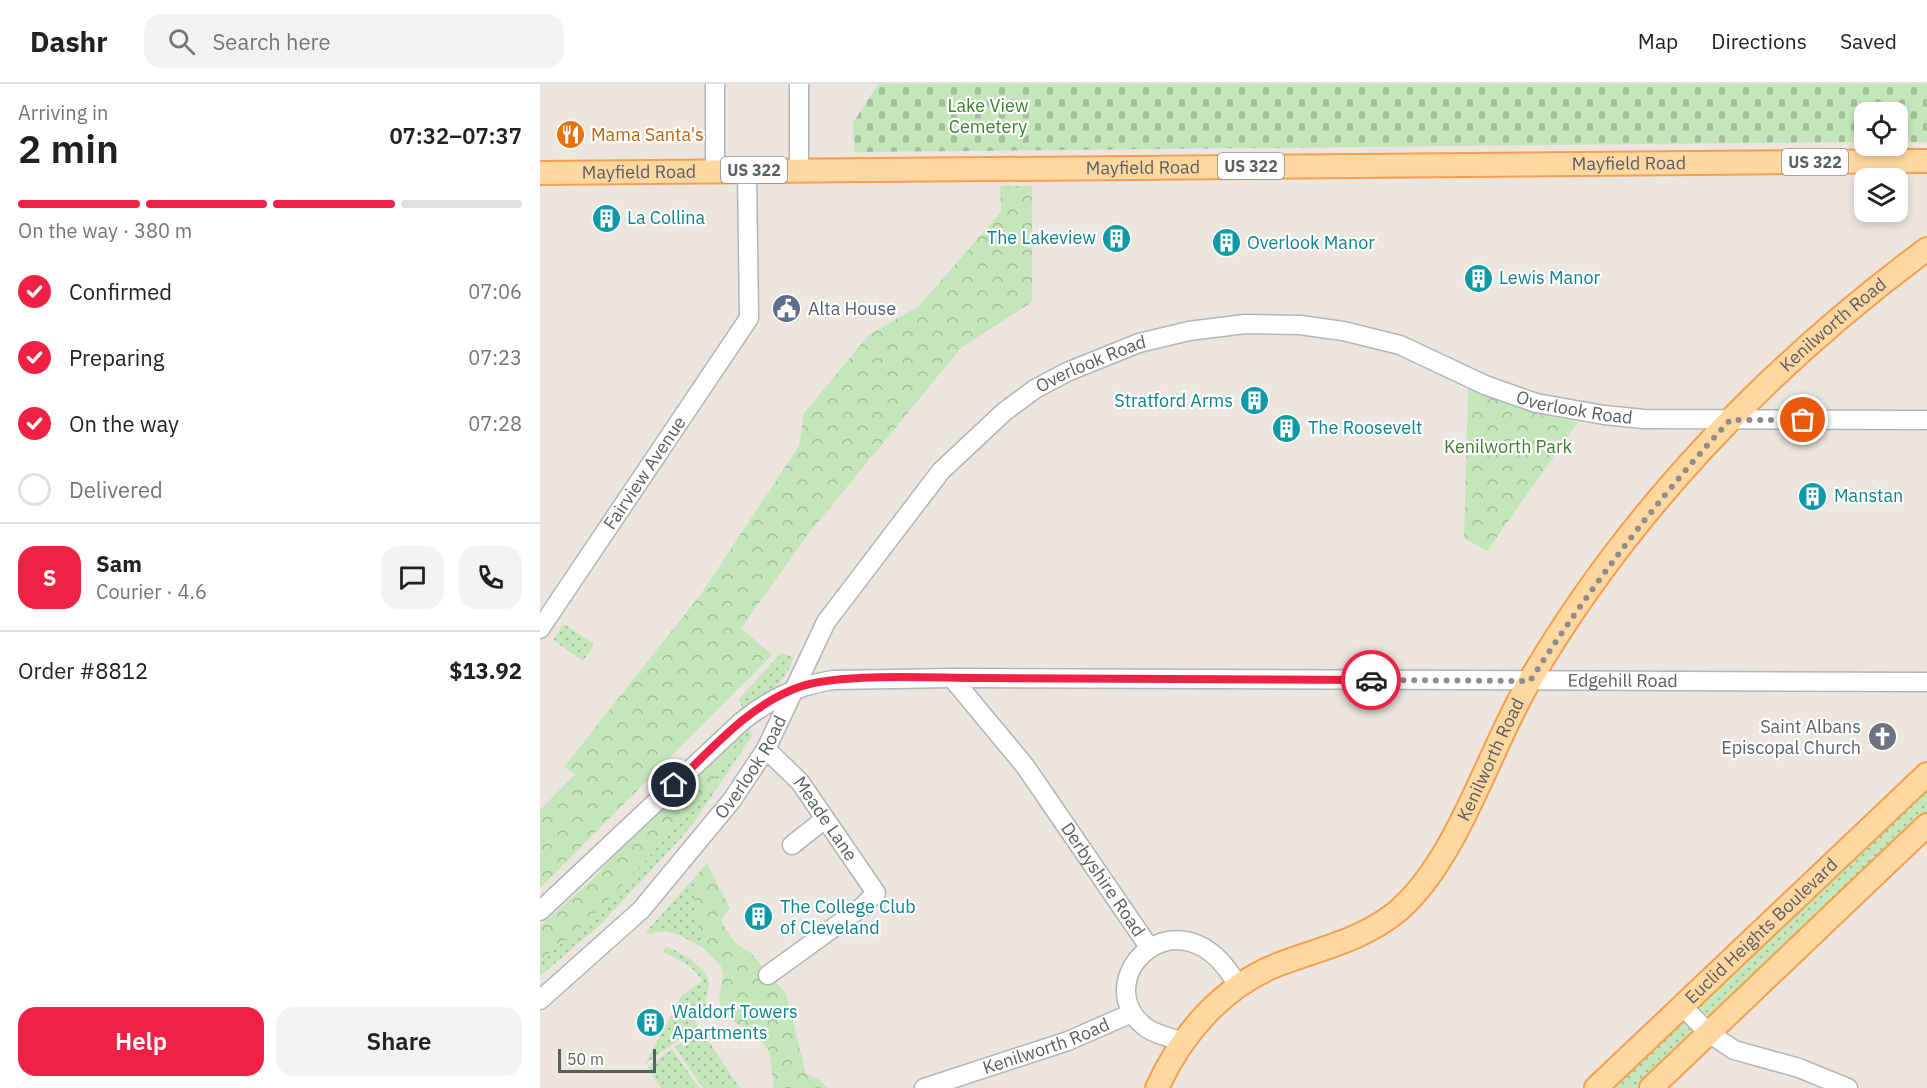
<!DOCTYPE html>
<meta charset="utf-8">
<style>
body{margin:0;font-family:"IBM Plex Sans",sans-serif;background:#f2f2f2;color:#202124;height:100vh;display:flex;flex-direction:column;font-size:22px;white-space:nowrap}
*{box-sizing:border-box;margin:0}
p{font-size:20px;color:#757577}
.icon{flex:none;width:33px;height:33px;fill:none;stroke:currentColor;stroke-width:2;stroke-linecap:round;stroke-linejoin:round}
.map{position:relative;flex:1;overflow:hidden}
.side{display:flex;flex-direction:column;background:#fff;width:540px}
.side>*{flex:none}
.buttons{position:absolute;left:1314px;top:18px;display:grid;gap:12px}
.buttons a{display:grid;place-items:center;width:54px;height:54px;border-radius:12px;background:#fff;box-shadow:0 3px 9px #0003;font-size:30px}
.scale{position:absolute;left:18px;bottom:15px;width:98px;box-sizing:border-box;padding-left:6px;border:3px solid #585e61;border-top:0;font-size:16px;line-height:21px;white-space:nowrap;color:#585e61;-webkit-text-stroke:4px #fff;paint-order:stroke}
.pin{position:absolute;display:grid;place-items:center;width:51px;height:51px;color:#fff;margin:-26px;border:3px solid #fff;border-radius:50%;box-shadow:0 2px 6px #0007}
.courier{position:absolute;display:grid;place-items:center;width:60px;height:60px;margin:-30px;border:4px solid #f02145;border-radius:50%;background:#fff;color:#222;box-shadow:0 2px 8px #0007}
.summary em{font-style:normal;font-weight:600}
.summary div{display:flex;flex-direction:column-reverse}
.summary{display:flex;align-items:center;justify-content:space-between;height:102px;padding:0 18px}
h1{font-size:39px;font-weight:600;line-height:45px}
.bar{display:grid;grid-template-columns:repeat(4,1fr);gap:9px 6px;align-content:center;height:72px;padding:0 18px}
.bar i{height:8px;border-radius:4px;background:#e0e0e0}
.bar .current{background:#f02145}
.bar p{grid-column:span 4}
.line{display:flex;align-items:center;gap:15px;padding:0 18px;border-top:2px solid #e0e0e0}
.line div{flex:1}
.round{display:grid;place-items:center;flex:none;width:63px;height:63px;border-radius:18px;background:#f2f2f2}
ol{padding:0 18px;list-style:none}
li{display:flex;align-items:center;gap:18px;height:66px}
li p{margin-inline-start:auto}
li .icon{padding:6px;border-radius:50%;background:#f02145;color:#fff;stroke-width:4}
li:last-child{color:#757577}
li i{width:33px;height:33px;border:3px solid #e0e0e0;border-radius:50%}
.button{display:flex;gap:12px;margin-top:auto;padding:12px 18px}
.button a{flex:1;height:69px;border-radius:18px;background:#f02145;color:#fff;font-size:24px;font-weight:600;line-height:69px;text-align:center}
.button a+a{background:#f2f2f2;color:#202124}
header{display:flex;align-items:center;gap:36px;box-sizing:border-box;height:84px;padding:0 30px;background:#fff;border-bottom:2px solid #e0e0e0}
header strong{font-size:28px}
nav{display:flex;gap:33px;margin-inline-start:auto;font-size:21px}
.search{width:420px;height:54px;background:#f2f2f2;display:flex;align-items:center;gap:15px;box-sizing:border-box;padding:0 21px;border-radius:18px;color:#757577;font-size:22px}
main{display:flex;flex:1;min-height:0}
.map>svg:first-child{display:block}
.grass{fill:url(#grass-dots)}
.forest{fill:url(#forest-crowns)}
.cemetery{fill:url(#cemetery-stones)}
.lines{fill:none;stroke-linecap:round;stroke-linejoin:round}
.minor-casing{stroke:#b0b5b8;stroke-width:21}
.major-casing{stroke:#f79d4d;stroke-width:26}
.minor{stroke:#fff;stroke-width:18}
.major{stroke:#ffd8a1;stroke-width:22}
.done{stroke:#8c8e8d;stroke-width:6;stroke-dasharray:0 10.8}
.route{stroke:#f02145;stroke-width:8}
.labels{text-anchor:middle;stroke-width:4.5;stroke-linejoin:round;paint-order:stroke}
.shield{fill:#fff;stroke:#8a8e90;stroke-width:1.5}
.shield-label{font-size:16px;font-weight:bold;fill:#585e61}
.park-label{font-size:18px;fill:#40812f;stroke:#fff}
.food-label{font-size:18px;fill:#c56008;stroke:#fff;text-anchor:start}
.street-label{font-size:18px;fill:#585e61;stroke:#fff}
.culture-label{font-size:18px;fill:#0d838f;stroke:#fff;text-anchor:start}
.service-label{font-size:18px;fill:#4e5e75;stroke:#fff;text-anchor:start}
.worship-label{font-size:18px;fill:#5b616d;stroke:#fff;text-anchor:end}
</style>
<header>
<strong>Dashr</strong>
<div class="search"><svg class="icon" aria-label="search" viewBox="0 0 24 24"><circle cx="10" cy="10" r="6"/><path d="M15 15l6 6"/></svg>Search here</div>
<nav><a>Map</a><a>Directions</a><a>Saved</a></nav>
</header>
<main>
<section class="side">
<div class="summary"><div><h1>2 min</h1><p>Arriving in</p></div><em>07:32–07:37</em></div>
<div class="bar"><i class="current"></i><i class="current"></i><i class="current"></i><i></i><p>On the way · 380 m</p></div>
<ol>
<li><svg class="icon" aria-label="check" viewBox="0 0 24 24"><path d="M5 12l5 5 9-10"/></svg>Confirmed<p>07:06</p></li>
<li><svg class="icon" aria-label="check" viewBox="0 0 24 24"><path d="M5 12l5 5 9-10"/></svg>Preparing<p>07:23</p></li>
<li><svg class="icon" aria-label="check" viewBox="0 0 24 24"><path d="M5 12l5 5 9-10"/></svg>On the way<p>07:28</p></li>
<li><i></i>Delivered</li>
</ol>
<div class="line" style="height:108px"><b class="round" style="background:#f02145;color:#fff">S</b><div><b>Sam</b><p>Courier · 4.6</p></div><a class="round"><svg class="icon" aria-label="chat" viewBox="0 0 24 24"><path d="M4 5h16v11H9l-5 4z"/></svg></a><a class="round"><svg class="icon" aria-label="phone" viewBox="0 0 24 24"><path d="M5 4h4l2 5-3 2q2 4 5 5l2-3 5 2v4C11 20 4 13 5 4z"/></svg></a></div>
<div class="line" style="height:78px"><div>Order #8812</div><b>$13.92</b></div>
<div class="button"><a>Help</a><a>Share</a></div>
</section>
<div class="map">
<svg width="1387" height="1004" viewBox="0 0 1387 1004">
<defs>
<pattern id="grass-dots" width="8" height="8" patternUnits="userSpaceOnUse" patternTransform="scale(1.5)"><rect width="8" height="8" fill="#c5e6ba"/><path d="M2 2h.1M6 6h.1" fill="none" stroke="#a3be9b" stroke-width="1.8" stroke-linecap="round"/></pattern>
<pattern id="forest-crowns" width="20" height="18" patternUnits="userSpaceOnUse" patternTransform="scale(1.5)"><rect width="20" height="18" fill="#c5e6ba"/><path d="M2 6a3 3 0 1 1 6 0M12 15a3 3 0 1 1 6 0" fill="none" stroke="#a3be9b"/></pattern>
<pattern id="cemetery-stones" width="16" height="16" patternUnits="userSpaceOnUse" patternTransform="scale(1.5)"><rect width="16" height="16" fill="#c5e6ba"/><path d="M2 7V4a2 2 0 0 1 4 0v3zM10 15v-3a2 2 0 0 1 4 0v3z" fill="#a3be9b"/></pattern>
</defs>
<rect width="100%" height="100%" fill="#ece6df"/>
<g class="grass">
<path d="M24,540L53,559V562L43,577L13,556Z"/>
<path d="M241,569L254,573C241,606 231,606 202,623L199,615Z"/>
<path d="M209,641L212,652L152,741L129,767L59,842L0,892V876L39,846L106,776L172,701L201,648Z"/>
<path d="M1387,700V731L1174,932L1163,930L1159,920Z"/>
<path d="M154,794V822L163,864C146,855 130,842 110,850L106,848Z"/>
<path d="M125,862C138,867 171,884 169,902C167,913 163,917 168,929L155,937L158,942L105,980L142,911L163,897L150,882L124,868Z"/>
<path d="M1142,938L1152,947V954L1100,1004H1066L1136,939Z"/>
<path d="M160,945L200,1004H163L135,963Z"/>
<path d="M132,965L159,1004H121L107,983Z"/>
</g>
<g class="forest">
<path d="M460,102H492V218L421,264L269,449L201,544L232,571L0,804V726L35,690L24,683L161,510L259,362L264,329L329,251L379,222L461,128Z"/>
<path d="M928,305L1004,331L1038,338L947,467L924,454Z"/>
<path d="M201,648L172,701L106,776L39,846L0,876V842L51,797L100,744Z"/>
<path d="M167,779L190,824L181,837L195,859L211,869L246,910L266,990L278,995L288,1004H234L229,967L217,952L183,931L179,916L183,891L181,882L163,864L154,822V794Z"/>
</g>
<path class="cemetery" d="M338,0H1387V58H1358V28H1324V58L314,68L313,39Z"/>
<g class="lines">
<defs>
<g id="minor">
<path d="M175,0V87"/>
<path d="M259,0V86"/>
<path id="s1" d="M0,545L209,234L207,87"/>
<path id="s2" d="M412,594L485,682L609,863"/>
<path id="s3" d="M226,665L260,698L336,809L322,823L228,891"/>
<path d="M252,761L285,735"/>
<path id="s4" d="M0,827L201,638C230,615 256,602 293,596L412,594L1387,598"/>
<path id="s5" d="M0,916L101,826L192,716L226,665L286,538L401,387L464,328L495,305L527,288L599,259L649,247L705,240L760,241L803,247L860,261L945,301L996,319L1064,331L1104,335L1387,336"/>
<path d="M1143,923L1169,949L1194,966L1259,984L1308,1004"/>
<path d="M643,958C632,954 618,951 608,945C542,899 640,797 698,902"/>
<path id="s6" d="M384,1004L528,957L592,929"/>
</g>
<g id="major">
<path id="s7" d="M0,89L1387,77"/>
<path id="s8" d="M617,1004C641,951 682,903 737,881C778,865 824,856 859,826C918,774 948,668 989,598C1088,428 1229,282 1387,165"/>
<path id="s9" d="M1056,1004L1387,690"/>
<path d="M1111,1004L1387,741"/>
</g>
</defs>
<use href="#minor" class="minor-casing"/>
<use href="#major" class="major-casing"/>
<use href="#minor" class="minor"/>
<use href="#major" class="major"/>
</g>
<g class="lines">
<path class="done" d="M831,596L990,597C1050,504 1115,418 1190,336H1263"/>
<path class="route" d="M134,701C171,666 206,624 254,605C293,588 390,594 435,594C567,595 699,595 831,596"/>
</g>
<defs>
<symbol id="restaurant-disc" viewBox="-11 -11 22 22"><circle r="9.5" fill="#e8710a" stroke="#fff"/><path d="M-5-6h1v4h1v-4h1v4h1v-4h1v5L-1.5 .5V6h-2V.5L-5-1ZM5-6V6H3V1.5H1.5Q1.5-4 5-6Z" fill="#fff"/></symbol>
<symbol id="building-disc" viewBox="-11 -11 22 22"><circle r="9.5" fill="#0f9aa8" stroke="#fff"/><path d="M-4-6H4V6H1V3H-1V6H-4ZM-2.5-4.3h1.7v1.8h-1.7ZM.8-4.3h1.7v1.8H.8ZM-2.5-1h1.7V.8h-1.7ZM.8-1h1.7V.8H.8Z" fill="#fff"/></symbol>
<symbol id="civic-disc" viewBox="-11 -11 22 22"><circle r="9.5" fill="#5c6f8a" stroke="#fff"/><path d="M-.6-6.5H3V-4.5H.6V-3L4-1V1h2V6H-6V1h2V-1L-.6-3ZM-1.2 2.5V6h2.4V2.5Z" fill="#fff"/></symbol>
<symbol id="church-disc" viewBox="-11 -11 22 22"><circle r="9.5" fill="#6b7280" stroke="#fff"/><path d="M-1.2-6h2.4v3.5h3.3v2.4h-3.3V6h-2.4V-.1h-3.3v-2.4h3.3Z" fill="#fff"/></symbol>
</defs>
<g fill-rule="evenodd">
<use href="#restaurant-disc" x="14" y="34" width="33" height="33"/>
<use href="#building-disc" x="50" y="118" width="33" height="33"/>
<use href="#building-disc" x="560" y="138" width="33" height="33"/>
<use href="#building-disc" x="670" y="142" width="33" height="33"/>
<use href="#building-disc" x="922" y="178" width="33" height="33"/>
<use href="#civic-disc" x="230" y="208" width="33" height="33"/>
<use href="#building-disc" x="698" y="300" width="33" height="33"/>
<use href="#building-disc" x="730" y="328" width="33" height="33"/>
<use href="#building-disc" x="1256" y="396" width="33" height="33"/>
<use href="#church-disc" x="1326" y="636" width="33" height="33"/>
<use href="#building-disc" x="202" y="816" width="33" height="33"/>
<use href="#building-disc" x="94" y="922" width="33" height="33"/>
</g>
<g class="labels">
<g class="shield">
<rect x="1242" y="65" width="66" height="26" rx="4.5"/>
<rect x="678" y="69" width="66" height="26" rx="4.5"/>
<rect x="181" y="73" width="66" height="26" rx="4.5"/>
</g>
<g class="shield-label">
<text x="1275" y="84">US 322</text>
<text x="711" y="88">US 322</text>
<text x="214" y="92">US 322</text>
</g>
<g class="park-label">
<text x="448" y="28">Lake View<tspan x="448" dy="21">Cemetery</tspan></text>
<text x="968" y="369">Kenilworth Park</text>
</g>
<g class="food-label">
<text x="51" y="57">Mama Santa's</text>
</g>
<g class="street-label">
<text dy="6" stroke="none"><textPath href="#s7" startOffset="1089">Mayfield Road</textPath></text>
<text dy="6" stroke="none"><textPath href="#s7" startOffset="603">Mayfield Road</textPath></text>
<text dy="6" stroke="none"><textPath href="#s7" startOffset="99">Mayfield Road</textPath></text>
<text dy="6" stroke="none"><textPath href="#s8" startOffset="1046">Kenilworth Road</textPath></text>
<text dy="6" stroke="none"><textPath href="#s5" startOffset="856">Overlook Road</textPath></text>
<text dy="6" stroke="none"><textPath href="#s5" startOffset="1360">Overlook Road</textPath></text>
<text dy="6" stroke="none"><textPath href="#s1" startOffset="188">Fairview Avenue</textPath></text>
<text dy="6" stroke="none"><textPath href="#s4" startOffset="1168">Edgehill Road</textPath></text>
<text dy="6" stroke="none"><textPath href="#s8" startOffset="488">Kenilworth Road</textPath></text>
<text dy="6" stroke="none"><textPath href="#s5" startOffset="316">Overlook Road</textPath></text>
<text dy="6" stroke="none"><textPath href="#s3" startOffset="92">Meade Lane</textPath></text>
<text dy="6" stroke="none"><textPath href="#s2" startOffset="252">Derbyshire Road</textPath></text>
<text dy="6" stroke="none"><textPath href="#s9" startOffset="228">Euclid Heights Boulevard</textPath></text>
<text dy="6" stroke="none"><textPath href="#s6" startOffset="129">Kenilworth Road</textPath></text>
</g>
<g class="culture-label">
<text x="87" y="140">La Collina</text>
<text x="556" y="160" text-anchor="end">The Lakeview</text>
<text x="707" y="165">Overlook Manor</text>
<text x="959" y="200">Lewis Manor</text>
<text x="693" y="323" text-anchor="end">Stratford Arms</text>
<text x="768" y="350">The Roosevelt</text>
<text x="1294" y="418">Manstan</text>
<text x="240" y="829">The College Club<tspan x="240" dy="21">of Cleveland</tspan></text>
<text x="132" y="934">Waldorf Towers<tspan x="132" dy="21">Apartments</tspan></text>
</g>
<g class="service-label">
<text x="268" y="231">Alta House</text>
</g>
<g class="worship-label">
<text x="1321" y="649">Saint Albans<tspan x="1321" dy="21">Episcopal Church</tspan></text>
</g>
</g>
</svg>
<div class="buttons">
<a><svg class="icon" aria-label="locate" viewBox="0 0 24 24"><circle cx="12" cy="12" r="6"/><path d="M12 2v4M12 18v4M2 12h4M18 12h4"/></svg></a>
<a><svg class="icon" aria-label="layers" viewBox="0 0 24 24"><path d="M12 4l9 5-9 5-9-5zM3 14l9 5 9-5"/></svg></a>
</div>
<div class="scale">50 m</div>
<div class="pin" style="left:1263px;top:336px;background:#ea580c"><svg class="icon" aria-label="bag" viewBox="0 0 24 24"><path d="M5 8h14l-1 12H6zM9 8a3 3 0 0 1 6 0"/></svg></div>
<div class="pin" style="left:134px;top:701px;background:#1f2937"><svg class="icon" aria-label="home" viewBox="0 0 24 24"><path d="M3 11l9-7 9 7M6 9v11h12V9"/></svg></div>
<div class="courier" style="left:831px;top:596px"><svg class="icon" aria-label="car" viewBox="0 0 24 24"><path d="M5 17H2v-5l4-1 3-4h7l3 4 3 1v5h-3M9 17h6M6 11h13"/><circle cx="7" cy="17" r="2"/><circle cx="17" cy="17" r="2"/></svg></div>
</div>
</main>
